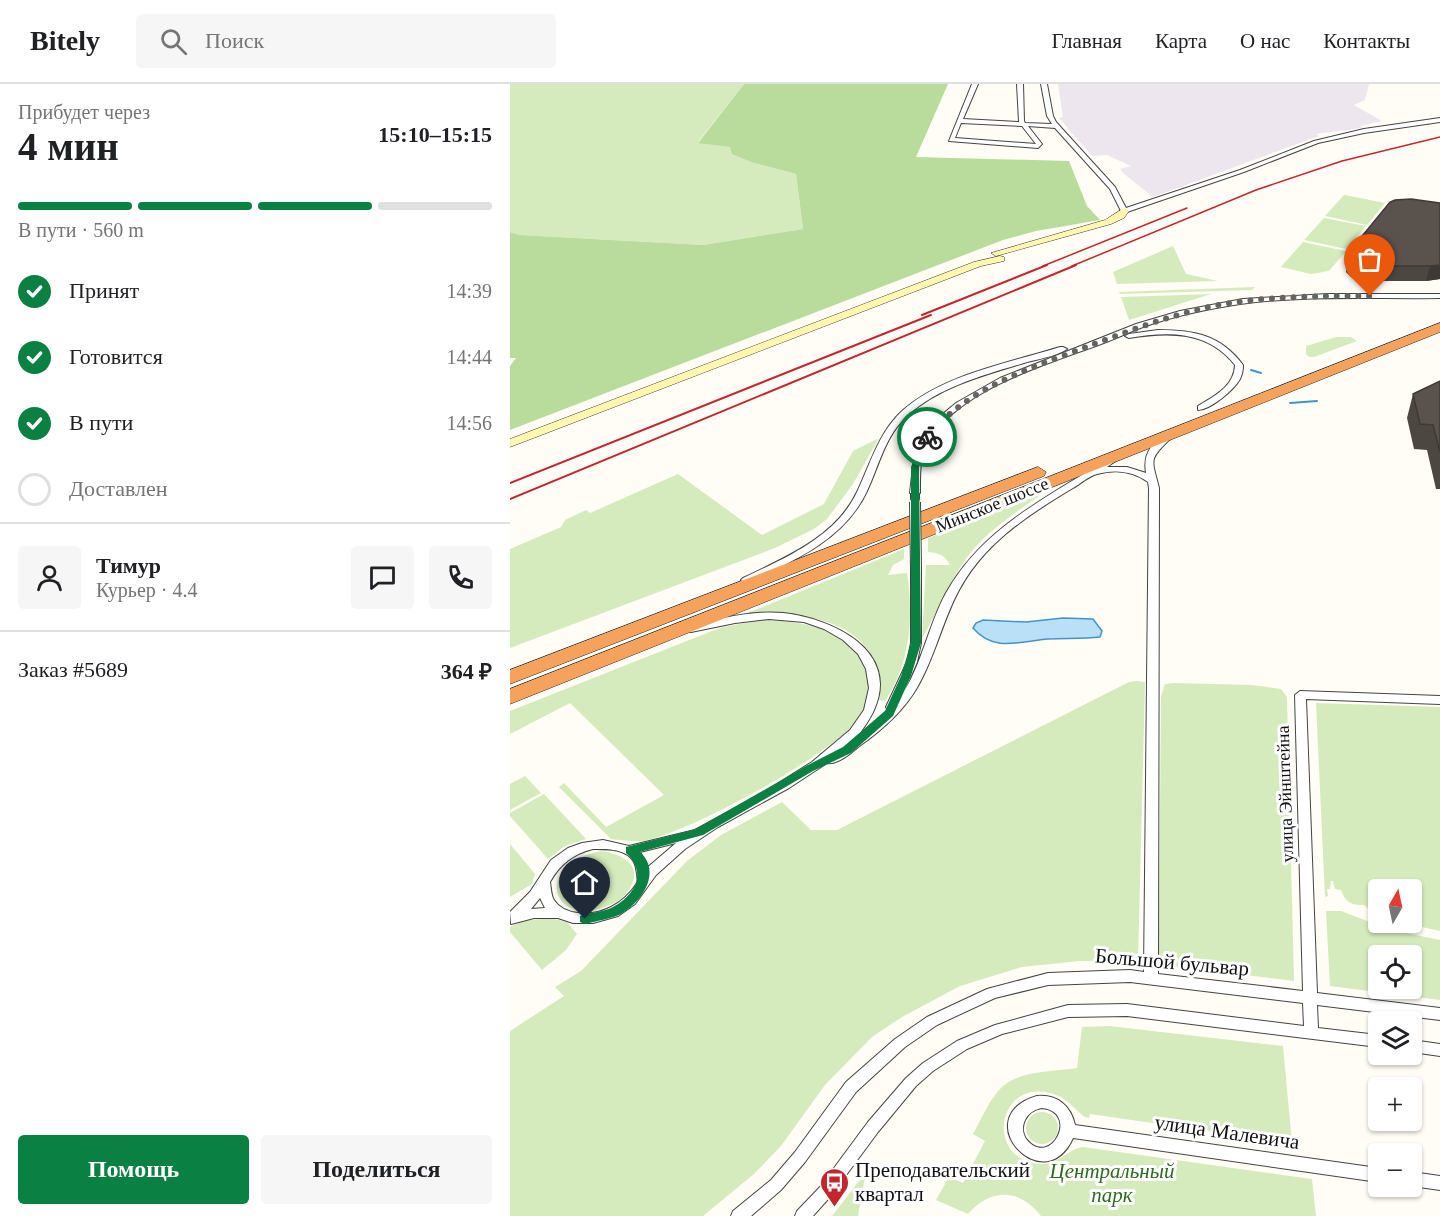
<!DOCTYPE html>
<html lang="ru">
<meta charset="utf-8">
<style>
body{margin:0;font-family:Georgia,serif;background:#f6f6f6;color:#202124;height:100vh;display:flex;flex-direction:column;font-size:22px;white-space:nowrap}
*{box-sizing:border-box;margin:0}
p{font-size:20px;color:#757577}
.icon{flex:none;width:33px;height:33px;fill:none;stroke:currentColor;stroke-width:2;stroke-linecap:round;stroke-linejoin:round}
.map{position:relative;flex:1;overflow:hidden}
.sheet{display:flex;flex-direction:column;background:#fff;width:510px}
.sheet>*{flex:none}
.needle{width:39px;rotate:9deg}
.tools{position:absolute;left:858px;top:795px;display:grid;gap:12px}
.tools a{display:grid;place-items:center;width:54px;height:54px;border-radius:6px;background:#fff;box-shadow:0 2px 4px #0004;font-size:30px}
.pin{position:absolute;display:grid;place-items:center;width:51px;height:51px;color:#fff;margin:-62px -26px;border-radius:50% 50% 50% 0;rotate:-45deg;box-shadow:0 0 6px #0007}
.pin .icon{rotate:45deg}
.courier{position:absolute;display:grid;place-items:center;width:60px;height:60px;margin:-30px;border:4px solid #0b8043;border-radius:50%;background:#fff;color:#222;box-shadow:0 2px 8px #0007}
.overview em{font-style:normal;font-weight:700}
.overview div{display:flex;flex-direction:column-reverse}
.overview{display:flex;align-items:center;justify-content:space-between;height:102px;padding:0 18px}
h1{font-size:39px;font-weight:700;line-height:45px}
.bar{display:grid;grid-template-columns:repeat(4,1fr);gap:9px 6px;align-content:center;height:72px;padding:0 18px}
.bar i{height:8px;border-radius:4px;background:#e0e0e0}
.bar .on{background:#0b8043}
.bar p{grid-column:span 4}
.line{display:flex;align-items:center;gap:15px;padding:0 18px;border-top:2px solid #e0e0e0}
.line div{flex:1}
.round{display:grid;place-items:center;flex:none;width:63px;height:63px;border-radius:6px;background:#f6f6f6}
ol{padding:0 18px;list-style:none}
li{display:flex;align-items:center;gap:18px;height:66px}
li p{margin-inline-start:auto}
li .icon{padding:6px;border-radius:50%;background:#0b8043;color:#fff;stroke-width:4}
li:last-child{color:#757577}
li i{width:33px;height:33px;border:3px solid #e0e0e0;border-radius:50%}
.button{display:flex;gap:12px;margin-top:auto;padding:12px 18px}
.button a{flex:1;height:69px;border-radius:6px;background:#0b8043;color:#fff;font-size:24px;font-weight:700;line-height:69px;text-align:center}
.button a+a{background:#f6f6f6;color:#202124}
header{display:flex;align-items:center;gap:36px;box-sizing:border-box;height:84px;padding:0 30px;background:#fff;border-bottom:2px solid #e0e0e0}
header strong{font-size:28px}
nav{display:flex;gap:33px;margin-inline-start:auto;font-size:21px}
.search{width:420px;height:54px;background:#f6f6f6;display:flex;align-items:center;gap:15px;box-sizing:border-box;padding:0 21px;border-radius:6px;color:#757577;font-size:22px}
main{display:flex;flex:1;min-height:0}
.map>svg:first-child{display:block}
.industrial{fill:#eee6ef}
.green{fill:#d5ebbd;fill-rule:evenodd}
.forest{fill:#b9dc9c}
.water{fill:#b9e0f7;stroke:#3f96cf;stroke-width:1.5}
.lines{fill:none;stroke-linecap:round;stroke-linejoin:round}
.stream{stroke:#3f96cf;stroke-width:2}
.street-casing{stroke:#444;stroke-width:2}
.secondary-casing{stroke:#333;stroke-width:1}
.highway-casing{stroke:#222;stroke-width:1}
.street{fill:#fff;fill-rule:evenodd}
.secondary{fill:#fff6b0;fill-rule:evenodd}
.highway{fill:#f5a25d;fill-rule:evenodd}
.rail-far1{stroke:#c4262e;stroke-width:1.5}
.rail{stroke:#c4262e;stroke-width:2}
.street-bridge-far1-casing{stroke:#444;stroke-width:10;stroke-linecap:butt}
.street-bridge-casing{stroke:#444;stroke-width:12;stroke-linecap:butt}
.street-bridge-far1{stroke:#fff;stroke-width:8}
.street-bridge{stroke:#fff;stroke-width:10}
.wall{fill:#4d4742}
.shaded-wall{fill:#3f3936}
.building{fill:#5a524d;stroke:#3f3936;stroke-width:1.5}
.route{fill:#0b8043}
.done{stroke:#646461;stroke-width:6;stroke-dasharray:0 10.8}
.labels{text-anchor:middle;stroke-width:6;stroke-linejoin:round;paint-order:stroke}
.street-label{font-size:18px;fill:#111;stroke:#fff}
.near-street-label{font-size:21px;fill:#111;stroke:#fff}
.near-poi-label{font-size:21px;fill:#111;stroke:#fff;text-anchor:start}
.near-park-label{font-size:21px;font-style:italic;fill:#2f6b1f;stroke:#fff}
</style>
<header>
<strong>Bitely</strong>
<div class="search"><svg class="icon" aria-label="search" viewBox="0 0 24 24"><circle cx="10" cy="10" r="6"/><path d="M15 15l6 6"/></svg>Поиск</div>
<nav><a>Главная</a><a>Карта</a><a>О нас</a><a>Контакты</a></nav>
</header>
<main>
<section class="sheet">
<div class="overview"><div><h1>4 мин</h1><p>Прибудет через</p></div><em>15:10–15:15</em></div>
<div class="bar"><i class="on"></i><i class="on"></i><i class="on"></i><i></i><p>В пути · 560 m</p></div>
<ol>
<li><svg class="icon" aria-label="check" viewBox="0 0 24 24"><path d="M5 12l5 5 9-10"/></svg>Принят<p>14:39</p></li>
<li><svg class="icon" aria-label="check" viewBox="0 0 24 24"><path d="M5 12l5 5 9-10"/></svg>Готовится<p>14:44</p></li>
<li><svg class="icon" aria-label="check" viewBox="0 0 24 24"><path d="M5 12l5 5 9-10"/></svg>В пути<p>14:56</p></li>
<li><i></i>Доставлен</li>
</ol>
<div class="line" style="height:108px"><a class="round"><svg class="icon" aria-label="person" viewBox="0 0 24 24"><circle cx="12" cy="8" r="4"/><path d="M4 21q1-7 8-7t8 7"/></svg></a><div><b>Тимур</b><p>Курьер · 4.4</p></div><a class="round"><svg class="icon" aria-label="chat" viewBox="0 0 24 24"><path d="M4 5h16v11H9l-5 4z"/></svg></a><a class="round"><svg class="icon" aria-label="phone" viewBox="0 0 24 24"><path d="M5 4h4l2 5-3 2q2 4 5 5l2-3 5 2v4C11 20 4 13 5 4z"/></svg></a></div>
<div class="line" style="height:78px"><div>Заказ #5689</div><b>364 ₽</b></div>
<div class="button"><a>Помощь</a><a>Поделиться</a></div>
</section>
<div class="map">
<svg width="930" height="1132" viewBox="0 0 930 1132">
<rect width="100%" height="100%" fill="#fffdf5"/>
<path class="industrial" d="M548,0H859L855,16L844,21L872,37L850,42L852,44L806,50L809,52L643,113L614,90L610,85L621,82L597,71L582,72L549,34L553,33Z"/>
<g class="green">
<path d="M0,0H234L188,58L220,63L244,79L286,90L293,145L193,161L10,151L0,148Z"/>
<path d="M834,111H835L875,119L857,141L815,132Z"/>
<path d="M814,134L856,142L836,165L794,156Z"/>
<path d="M793,158L836,167L819,187L801,190L771,183Z"/>
<path d="M663,162L676,190L708,197L607,200L603,188Z"/>
<path d="M745,203L742,206L610,210L609,208Z"/>
<path d="M701,210L619,236L611,213Z"/>
<path d="M826,253H841L847,257L804,273H799L796,270V262Z"/>
<path d="M369,354L343,400L317,435L304,445L265,464L0,564V465L51,443L55,436L76,426L80,429L168,390L252,451L314,420L343,367Z"/>
<path d="M533,409C505,429 475,448 455,476C438,500 428,528 412,554L416,481H440C435,471 429,469 418,468V454Z"/>
<path d="M394,465V475L383,481L378,491L397,489C404,533 400,580 375,617L369,616C370,609 372,599 370,592C356,531 279,525 228,533Z"/>
<path d="M253,536C293,537 347,545 358,591C361,604 358,623 349,634C324,670 177,750 133,757C122,758 112,756 101,755L49,703L54,699L96,743L154,711L60,619L0,650V627L197,549L213,543Z"/>
<path d="M627,597L635,598L628,877H570L512,883L450,902L392,933L362,953L315,1001L271,1062L244,1090L193,1132H0V947L54,912L45,903L71,887L177,777L211,751L272,718L301,746H327L619,598Z"/>
<path d="M664,599L742,601L771,605L777,613L784,897L653,881L649,871V847L651,612L655,600Z"/>
<path d="M806,619L930,623V847L894,839L902,838V806H868V832L854,821C841,821 836,819 831,806L825,805L823,797H821L820,805H817L818,812L815,813Z"/>
<path d="M15,692L31,709L0,726V700Z"/>
<path d="M34,710L76,755L55,762L38,775L0,732V729Z"/>
<path d="M0,760L25,790L22,800L0,813Z"/>
<path d="M91,767C107,769 132,778 122,800C117,812 107,819 95,823C42,843 22,781 91,767Z"/>
<path d="M816,827H831L881,846L930,856V916L820,902ZM868,872H902V904H868Z"/>
<path d="M40,834L57,838L67,850L56,866L32,886L0,848V843L12,837Z"/>
<path d="M599,942L773,962L782,1059L580,1030L579,1034L575,1033C565,1026 558,1015 546,1011C487,989 472,1078 532,1080C549,1080 558,1065 573,1063L802,1095L806,1132H531C509,1104 481,1104 458,1130L426,1116L439,1093L453,1099L475,1057L463,1050C471,1036 478,1018 490,1005C507,986 543,988 567,984L572,943Z"/>
<circle cx="532" cy="1044" r="16"/>
<path d="M356,1088L348,1132H322Z"/>
</g>
<path class="forest" d="M234,0H438L406,73L559,77L577,122L590,136L526,147L493,156L0,346V282L6,274H0V148L10,151L193,161L293,145L286,90L244,79L222,70L220,63L188,59Z"/>
<path class="water" d="M553,534L583,535L592,547L590,553C573,555 555,554 538,555C511,557 484,569 463,544L466,539L473,536L516,538Z"/>
<g class="lines">
<g class="stream">
<path d="M741,286L751,289"/>
<path d="M780,319L807,317"/>
</g>
<defs>
<g id="street">
<path d="M462,0H468L453,35L509,38L507,0H513L514,37L515,39L542,40L537,32L531,0H537L543,32L546,38L605,103L616,124L730,86L804,57L854,45L930,34V38L854,49L808,59L734,88L614,129L611,127L600,105L545,44L518,42L532,60L528,64L439,57ZM451,39L512,42L526,60L445,54Z"/>
<path d="M817,210H930V214C864,215 796,211 730,220C697,225 664,232 633,243C619,248 605,255 591,260C535,281 459,302 421,352C409,368 410,390 410,409L405,412L400,409L404,373L414,350L428,334L446,319L490,294L626,240L670,227L733,215Z"/>
<path d="M648,246C684,246 711,251 733,281C733,286 732,291 730,295C724,306 700,326 688,326V322C704,312 724,303 725,281C698,247 659,247 619,254L615,252L619,250Z"/>
<path d="M550,263H553L557,265C545,273 527,275 514,279C474,291 429,303 398,331C375,351 369,382 357,407C335,455 284,477 239,498H233L231,496L233,494C275,474 326,453 347,408C360,381 368,350 391,328C431,291 499,279 550,263Z"/>
<path d="M657,351L661,354C639,376 641,373 649,404L648,890L793,907L785,611L790,607L930,612V620L796,615L807,909L930,924V936L807,921L808,944L868,951V963L617,932L558,933L492,950L457,965L423,987L406,1002L368,1048L320,1113L303,1132H285L287,1127L310,1103L358,1038L396,994L413,979L447,957L485,941L558,921L617,920L794,942L793,919L620,898L538,901L485,914L427,941L395,963L346,1008L295,1078L271,1106L241,1132H221L223,1127L261,1096L285,1068L336,998L385,955L417,933L477,905L538,889L620,886L634,888L639,404L638,398C623,387 605,385 587,390C579,392 570,400 563,404C528,425 493,447 467,479C435,518 431,561 408,602C394,627 371,647 348,663C340,670 327,681 317,679L279,704L208,743L175,765L146,791L125,820L108,832L83,839H63L48,834H24L1,840L0,828L20,808L41,776L58,764L72,759L93,756L119,762L185,746L256,707L302,678L340,646L354,626L359,604L356,585L348,570L333,556L314,545L294,538L259,535L225,539L181,548L176,545L177,543C208,535 242,526 273,529C321,534 391,566 364,626C360,635 353,645 347,653L378,626L376,623L397,578L401,559V484L403,482L406,481L411,484V559L407,578L395,606C413,576 419,540 436,509C472,444 539,412 600,374L603,373L607,376L597,383H617L636,389C633,371 640,359 657,351ZM166,759L138,783L130,768ZM83,765C96,765 116,764 124,778C127,784 127,792 128,798C114,819 93,832 68,829C59,828 49,824 44,816C41,811 41,804 40,798C50,780 63,770 83,765ZM30,814L35,824L21,825Z"/>
<path d="M902,956L930,960V972L902,968Z"/>
<path d="M527,1012C547,1010 561,1022 565,1041L868,1084V1098L563,1054C534,1118 456,1033 527,1012ZM532,1024C570,1028 541,1084 517,1056C507,1043 517,1026 532,1024Z"/>
<path d="M902,1088L930,1092V1106L902,1102Z"/>
</g>
<g id="secondary">
<path d="M614,124L619,127L614,134L601,140L486,172L481,169L595,136Z"/>
<path d="M490,172L494,173V177L471,182L0,363V355L464,178Z"/>
</g>
<g id="highway">
<path d="M930,239V248L0,620V605Z"/>
<path d="M528,383L536,388L534,392L0,600V586Z"/>
</g>
</defs>
<use href="#street" class="street-casing"/>
<use href="#secondary" class="secondary-casing"/>
<use href="#highway" class="highway-casing"/>
<use href="#street" class="street"/>
<use href="#secondary" class="secondary"/>
<use href="#highway" class="highway"/>
<g class="rail-far1">
<path d="M533,182L677,124"/>
<path d="M562,182L746,106L832,77L930,53"/>
</g>
<g class="rail">
<path d="M412,231L537,181"/>
<path d="M0,399L421,231"/>
<path d="M0,415L566,181"/>
</g>
<defs>
<path id="street-bridge-far1" d="M405,409V419"/>
<path id="street-bridge" d="M405,418L406,484"/>
</defs>
<use href="#street-bridge-far1" class="street-bridge-far1-casing"/>
<use href="#street-bridge" class="street-bridge-casing"/>
<use href="#street-bridge-far1" class="street-bridge-far1"/>
<use href="#street-bridge" class="street-bridge"/>
</g>
<g class="wall">
<path d="M930,119V195L916,197H856L841,193L836,188L839,168Z"/>
<path d="M930,297V405H926L917,366L904,365L897,334L903,310Z"/>
</g>
<path class="shaded-wall" d="M930,181V195L916,197L920,182Z"/>
<g class="building">
<path d="M901,115L930,119V181L920,182H859L844,178L838,173L839,168L880,118L885,116Z"/>
<path d="M930,297V368L923,341L910,340L903,310Z"/>
</g>
<path class="route" d="M417,351L421,353L409,383L411,559L401,592L383,632L341,669L303,687L193,751L130,768C152,788 132,818 111,830C101,835 86,837 75,840L70,838V832C81,828 94,828 103,823C126,811 137,788 116,769V763L186,745L296,682L333,663L375,627L391,592L401,559V383L413,353Z"/>
<g class="lines">
<path class="done" d="M417,353C459,301 528,282 587,259C629,243 670,228 714,220C762,212 812,212 860,212"/>
</g>
<defs>
<symbol id="bus-pin" viewBox="-11 -11 22 30"><path d="M0 17L-7.5 6A9.5 9.5 0 1 1 7.5 6Z" fill="#c4262e" stroke="#fff"/><path d="M-5-6H5V4H4V6H2V4H-2V6H-4V4H-5ZM-3.5-4V0h7V-4ZM-3.5 1.2v1.5H-2V1.2ZM2 1.2v1.5H3.5V1.2Z" fill="#fff"/></symbol>
</defs>
<g fill-rule="evenodd">
<use href="#bus-pin" x="308" y="1082" width="33" height="45"/>
</g>
<g class="labels">
<g class="street-label">
<text transform="translate(482 421) rotate(-22)" y="6">Минское шоссе</text>
<text transform="translate(775 710) rotate(-92)" y="6">улица Эйнштейна</text>
</g>
<g class="near-street-label">
<text transform="translate(662 878) rotate(5)" y="7">Большой бульвар</text>
<text transform="translate(717 1048) rotate(8)" y="7">улица Малевича</text>
</g>
<g class="near-poi-label">
<text x="345" y="1093">Преподавательский<tspan x="345" dy="24">квартал</tspan></text>
</g>
<g class="near-park-label">
<text x="602" y="1094">Центральный<tspan x="602" dy="24">парк</tspan></text>
</g>
</g>
</svg>
<div class="tools">
<a><svg class="needle" viewBox="-14 -14 28 28"><path d="M0-13l5 13h-10z" fill="#e53935"/><path d="M0 13l5-13h-10z" fill="#757577"/></svg></a>
<a><svg class="icon" aria-label="locate" viewBox="0 0 24 24"><circle cx="12" cy="12" r="6"/><path d="M12 2v4M12 18v4M2 12h4M18 12h4"/></svg></a>
<a><svg class="icon" aria-label="layers" viewBox="0 0 24 24"><path d="M12 4l9 5-9 5-9-5zM3 14l9 5 9-5"/></svg></a>
<a>+</a>
<a>−</a>
</div>
<div class="pin" style="left:860px;top:212px;background:#ea580c"><svg class="icon" aria-label="bag" viewBox="0 0 24 24"><path d="M5 8h14l-1 12H6zM9 8a3 3 0 0 1 6 0"/></svg></div>
<div class="pin" style="left:75px;top:835px;background:#1f2937"><svg class="icon" aria-label="home" viewBox="0 0 24 24"><path d="M3 11l9-7 9 7M6 9v11h12V9"/></svg></div>
<div class="courier" style="left:417px;top:353px"><svg class="icon" aria-label="bike" viewBox="0 0 24 24"><circle cx="6" cy="16" r="4"/><circle cx="18" cy="16" r="4"/><path d="M6 16l4-8h5l3 8M10 8l3 8H6M13 5h3"/></svg></div>
</div>
</main>
